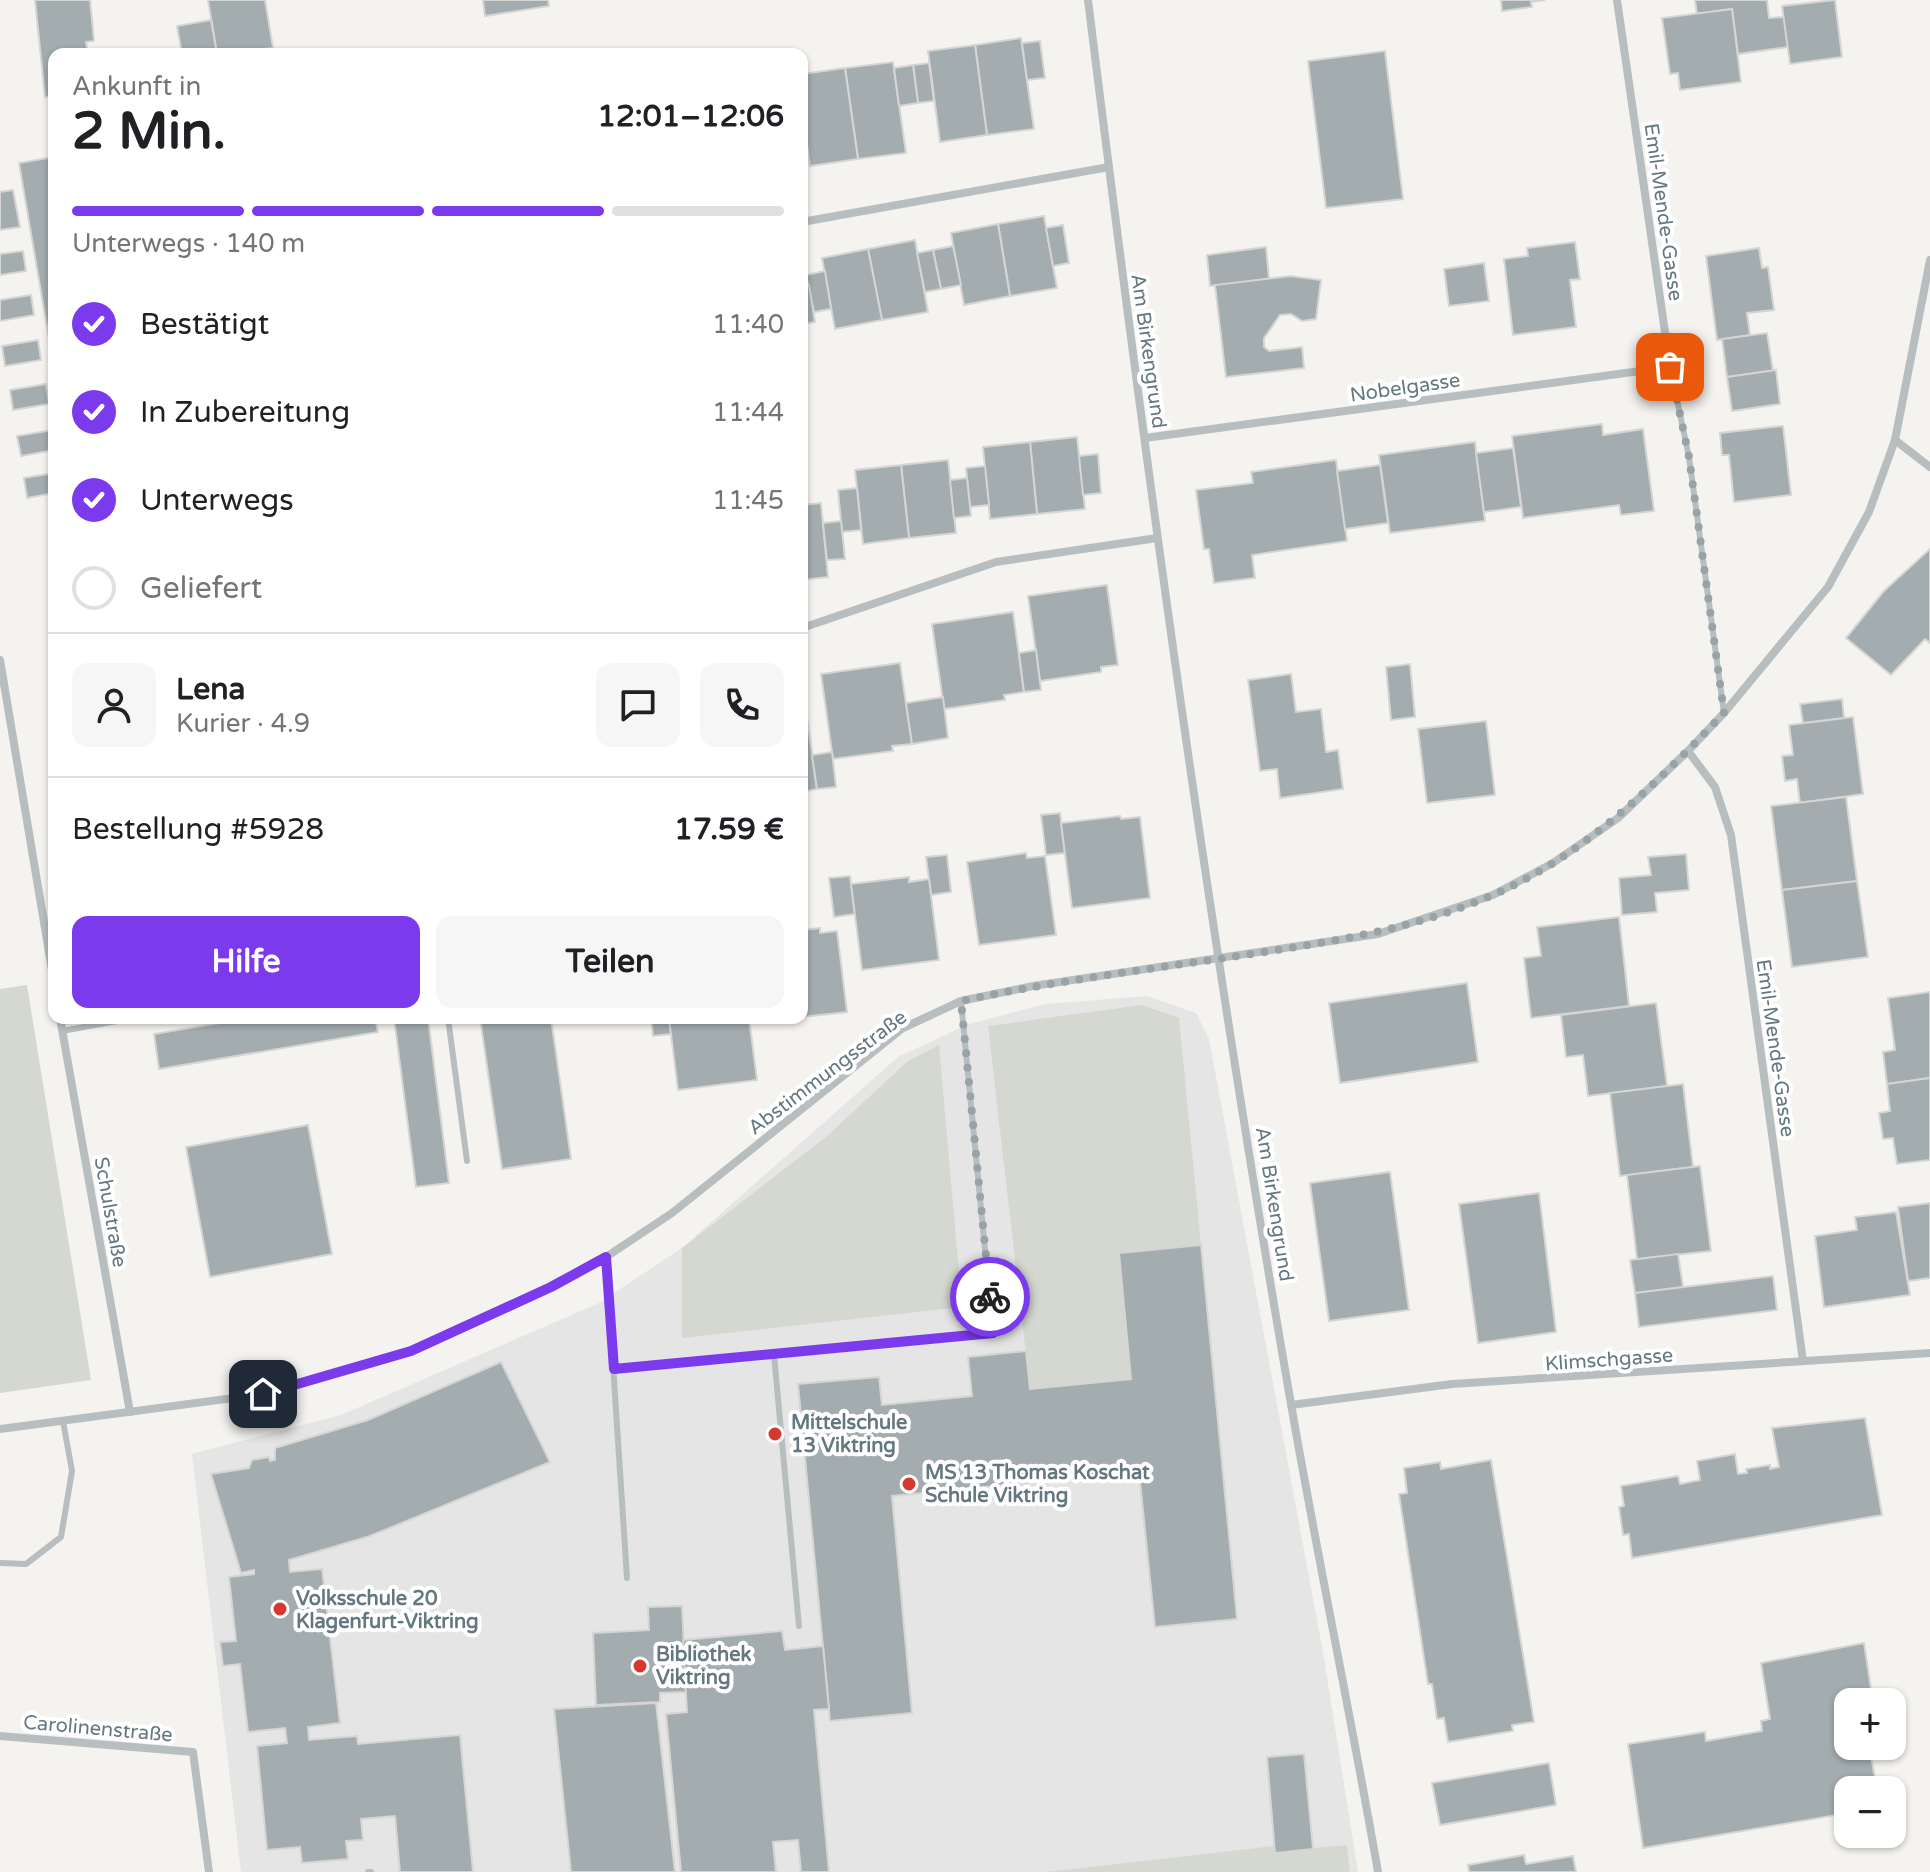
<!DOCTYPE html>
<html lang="de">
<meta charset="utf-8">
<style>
body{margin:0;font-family:"Varela Round",sans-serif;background:#f6f6f6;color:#202124;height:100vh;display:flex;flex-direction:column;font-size:30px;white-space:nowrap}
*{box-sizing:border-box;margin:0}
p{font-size:26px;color:#757577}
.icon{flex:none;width:44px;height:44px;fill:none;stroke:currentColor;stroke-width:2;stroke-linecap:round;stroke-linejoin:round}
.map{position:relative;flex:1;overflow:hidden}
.side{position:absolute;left:48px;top:48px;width:760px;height:976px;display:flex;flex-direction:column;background:#fff;border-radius:16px;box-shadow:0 2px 6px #0004}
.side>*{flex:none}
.fabs{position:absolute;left:1834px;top:1688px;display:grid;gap:16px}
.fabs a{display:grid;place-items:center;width:72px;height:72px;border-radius:16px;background:#fff;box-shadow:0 2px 6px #0004;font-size:40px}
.pin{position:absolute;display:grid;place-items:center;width:68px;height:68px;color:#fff;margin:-34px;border-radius:16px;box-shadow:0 4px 12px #0006}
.courier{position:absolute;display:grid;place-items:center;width:80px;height:80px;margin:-40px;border:6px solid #7c3aed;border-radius:50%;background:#fff;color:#222;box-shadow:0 2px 10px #0007}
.summary em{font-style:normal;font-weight:700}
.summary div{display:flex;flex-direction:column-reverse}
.summary{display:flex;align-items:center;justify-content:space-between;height:136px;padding:0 24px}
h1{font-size:52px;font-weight:700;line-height:60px}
.bar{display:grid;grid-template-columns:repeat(4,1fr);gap:12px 8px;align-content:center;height:96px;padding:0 24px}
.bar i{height:10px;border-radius:6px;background:#e0e0e0}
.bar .current{background:#7c3aed}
.bar p{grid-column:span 4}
.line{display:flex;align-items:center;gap:20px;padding:0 24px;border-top:2px solid #e0e0e0}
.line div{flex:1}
.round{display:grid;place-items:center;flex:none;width:84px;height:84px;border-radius:16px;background:#f6f6f6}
ol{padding:0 24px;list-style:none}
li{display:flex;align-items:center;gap:24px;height:88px}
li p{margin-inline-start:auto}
li .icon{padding:8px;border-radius:50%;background:#7c3aed;color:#fff;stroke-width:4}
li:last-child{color:#757577}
li i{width:44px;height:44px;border:4px solid #e0e0e0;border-radius:50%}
.primary-button{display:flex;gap:16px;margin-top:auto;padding:16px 24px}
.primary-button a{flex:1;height:92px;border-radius:16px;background:#7c3aed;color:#fff;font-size:32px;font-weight:700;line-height:92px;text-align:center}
.primary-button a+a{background:#f6f6f6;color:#202124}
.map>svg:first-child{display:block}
.built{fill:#e4e5e4}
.green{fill:#d4d8d0}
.building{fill:#a3acaf;stroke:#d5d5d3;stroke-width:2}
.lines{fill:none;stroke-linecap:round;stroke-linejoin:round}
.lane{stroke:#b8bec0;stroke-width:6}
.street{stroke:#b8bec0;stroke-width:8}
.done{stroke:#97a3a7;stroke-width:8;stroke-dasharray:0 14.4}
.route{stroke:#7c3aed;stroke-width:10}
.poi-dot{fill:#d6372e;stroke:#fff;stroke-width:3}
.labels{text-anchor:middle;stroke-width:8;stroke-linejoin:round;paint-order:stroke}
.street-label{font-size:20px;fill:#65787f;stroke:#fff}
.poi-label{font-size:20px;font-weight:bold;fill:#65787f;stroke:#fff;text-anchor:start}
</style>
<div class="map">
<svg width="1930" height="1872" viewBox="0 0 1930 1872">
<rect width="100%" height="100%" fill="#f4f3f0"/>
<path class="built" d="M1147,996L1196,1013L1209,1039L1323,1652L1358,1872H241L192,1454L341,1415L599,1303L682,1248L898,1057L969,1024L1046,1004Z"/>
<g class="green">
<path d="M27,985L91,1380L0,1393V989Z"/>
<path d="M1142,1005L1179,1018L1201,1245L1119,1253L1131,1379L1030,1389L988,1026Z"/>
<path d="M939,1045L962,1307L682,1338V1248L826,1137L908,1061Z"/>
<path d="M1347,1845L1350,1872H1047L1274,1846L1275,1852Z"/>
</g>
<g class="building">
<path d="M35,0H90L94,41L86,42L88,54H54V96L45,97Z"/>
<path d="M208,0H265L273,48L217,54Z"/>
<path d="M483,0H548L549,6L485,16Z"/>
<path d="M1501,0H1545L1531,2L1532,7L1502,11Z"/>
<path d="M1695,0H1767L1769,18L1784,17L1788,47L1738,54L1732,9L1697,14Z"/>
<path d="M1835,0L1842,57L1790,64L1782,6Z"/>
<path d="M1732,9L1741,82L1680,90L1678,73L1670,74L1662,18Z"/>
<path d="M211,20L217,54H182L177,26Z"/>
<path d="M1021,38L1034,129L987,135L975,45Z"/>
<path d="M1040,41L1045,78L1027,80L1022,43Z"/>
<path d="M975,45L987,135L940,142L928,51Z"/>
<path d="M1385,51L1403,199L1326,208L1308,61Z"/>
<path d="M893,62L906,153L858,159L845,68Z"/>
<path d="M929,63L934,101L918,103L913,65Z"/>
<path d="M913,65L918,103L899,106L894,68Z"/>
<path d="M845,68L858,159L810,166L802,108V74Z"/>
<path d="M54,157V368L19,163Z"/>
<path d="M13,190L20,227L0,230V192Z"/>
<path d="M1044,216L1057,288L1010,296L998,224Z"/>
<path d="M998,224L1010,296L964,305L951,233Z"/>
<path d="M1063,225L1069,263L1053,266L1046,228Z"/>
<path d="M915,240L928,312L882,320L868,249Z"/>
<path d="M1575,242L1580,279L1570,280L1576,327L1513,335L1504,259L1528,256L1527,248Z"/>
<path d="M953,246L961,285L941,289L933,250Z"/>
<path d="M1266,247L1269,279L1210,286L1207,255Z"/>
<path d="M1759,248L1762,268L1768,267L1774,310L1747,313L1750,335L1717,340L1706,256Z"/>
<path d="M868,249L882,320L835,329L822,258Z"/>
<path d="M933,250L941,289L925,292L917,253Z"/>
<path d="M23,251L26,271L0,275V254Z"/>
<path d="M1484,263L1489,301L1449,306L1444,269Z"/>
<path d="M825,271L831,309L814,312L806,275Z"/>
<path d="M1290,276L1321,280L1316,319L1302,321L1291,314L1280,315L1264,338V347L1269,351L1302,347L1304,368L1226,377L1215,285Z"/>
<path d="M809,285L815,322L802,324V286Z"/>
<path d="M31,295L34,315L0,321V300Z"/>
<path d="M1767,333L1773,371L1727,377L1722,339Z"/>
<path d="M38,340L41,360L5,366L2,346Z"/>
<path d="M1776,370L1780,404L1732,411L1727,377Z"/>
<path d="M46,384L49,404L13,410L10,390Z"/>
<path d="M1602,424L1603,435L1643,429L1654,511L1621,515L1619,505L1523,518L1512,436Z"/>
<path d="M1783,426L1791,495L1734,502L1729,455H1722L1720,433Z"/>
<path d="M53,430L54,450L21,456L17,436Z"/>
<path d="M1077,437L1085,509L1037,514L1030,442Z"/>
<path d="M1030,442L1037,514L990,519L983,447Z"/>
<path d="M1475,442L1485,521L1390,533L1379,455Z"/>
<path d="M1513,448L1521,507L1484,512L1476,453Z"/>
<path d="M1098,454L1101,493L1083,495L1079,456Z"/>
<path d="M948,460L956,533L909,538L901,465Z"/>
<path d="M1336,460L1347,541L1252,555L1255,578L1214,583L1209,549H1204L1196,490L1253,483L1251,472Z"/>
<path d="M901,465L909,538L863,544L855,470Z"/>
<path d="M1380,465L1388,523L1345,529L1337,471Z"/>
<path d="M985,466L989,505L970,507L966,468Z"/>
<path d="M54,473V493L27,498L24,478Z"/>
<path d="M967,478L971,516L954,518L950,480Z"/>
<path d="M857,488L861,530L842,532L838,490Z"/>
<path d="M821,503L828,577L802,580V505Z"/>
<path d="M841,521L845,559L827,560L823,523Z"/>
<path d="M1930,549V643L1925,639L1891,675L1846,638L1884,591Z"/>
<path d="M1107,585L1118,665L1101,667V672L1040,681L1028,596Z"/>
<path d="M1013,612L1024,692L1004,695L1005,700L944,709L932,624Z"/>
<path d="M1036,650L1041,690L1024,692L1019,653Z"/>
<path d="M900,663L912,744L892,746L893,751L833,759L821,674Z"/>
<path d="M1410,664L1415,717L1391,720L1386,667Z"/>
<path d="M1291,674L1296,712L1321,709L1326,752L1338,750L1343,789L1280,798L1277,769L1260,771L1248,680Z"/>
<path d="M943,697L948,738L912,744L906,703Z"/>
<path d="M1842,699L1844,718L1803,723L1800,704Z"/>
<path d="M806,710L817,789L802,792V711Z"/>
<path d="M1853,717L1863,794L1800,803L1797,779L1785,781L1782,756L1793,755L1789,725Z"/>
<path d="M1486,721L1495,795L1427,803L1418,729Z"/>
<path d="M832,752L836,787L817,789L812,755Z"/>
<path d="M1846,797L1857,881L1782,890L1771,806Z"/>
<path d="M1060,813L1065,853L1046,855L1041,815Z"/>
<path d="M1120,816L1121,819L1140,817L1150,898L1072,908L1061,823Z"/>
<path d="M1026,853L1027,858L1045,856L1056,935L979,945L967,862Z"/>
<path d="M1686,854L1689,890L1655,893L1657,912L1622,915L1619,878L1651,875L1648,857Z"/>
<path d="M947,855L951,892L931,895L926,857Z"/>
<path d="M850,876L855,914L834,917L829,878Z"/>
<path d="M909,877V882L929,879L939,960L862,970L851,884Z"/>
<path d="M1857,881L1868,957L1792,967L1782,890Z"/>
<path d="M1619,917L1629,1006L1531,1018L1524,958L1541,956L1537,927Z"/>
<path d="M820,928V933L837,931L847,1012L802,1017V930Z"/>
<path d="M1467,983L1478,1062L1340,1083L1329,1003Z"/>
<path d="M1930,992V1078L1887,1084L1883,1052L1895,1050L1888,998Z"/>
<path d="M1656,1003L1667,1086L1588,1096L1583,1055L1566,1057L1561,1015Z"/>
<path d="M249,1018H375L378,1032L159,1069L154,1034Z"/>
<path d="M394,1018H428L449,1183L416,1187Z"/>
<path d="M480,1018H551L571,1159L502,1169Z"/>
<path d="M651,1018H669L671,1034L653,1036Z"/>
<path d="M669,1018H749L757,1080L678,1090Z"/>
<path d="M1930,1078V1160L1897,1164L1893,1138L1883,1139L1879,1113L1890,1111L1887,1084Z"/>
<path d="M1683,1084L1693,1167L1620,1176L1610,1093Z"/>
<path d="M308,1125L332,1254L210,1277L186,1147Z"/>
<path d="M1700,1166L1711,1251L1637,1259L1627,1175Z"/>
<path d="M1390,1172L1409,1310L1329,1321L1310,1183Z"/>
<path d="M1539,1193L1556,1332L1478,1343L1459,1204Z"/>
<path d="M1930,1203V1278L1908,1281L1898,1207Z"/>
<path d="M1896,1212L1910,1295L1824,1307L1815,1236L1857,1230L1855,1217Z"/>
<path d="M1201,1245L1237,1619L1155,1627L1139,1472L892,1496L912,1713L830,1721L798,1384L879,1377L882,1405L972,1396L968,1357L1026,1351L1030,1389L1131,1379L1119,1253Z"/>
<path d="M1678,1254L1683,1287L1635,1293L1630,1260Z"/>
<path d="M1773,1276L1777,1310L1639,1327L1635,1293Z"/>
<path d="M501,1362L550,1462L370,1536L289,1560L290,1572L322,1569L340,1723L308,1727L309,1740L357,1736L358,1744L460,1735L473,1872H400L395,1816L361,1819L363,1840L346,1841L348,1859L302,1863L300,1847L267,1850L257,1746L287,1743L285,1728L248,1732L240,1664L223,1666L220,1642L236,1641L229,1577L254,1574V1570L241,1573L211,1474L249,1468L252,1460L269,1457L270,1461L275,1460V1448L368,1420Z"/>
<path d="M1865,1418L1882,1515L1632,1558L1629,1534L1623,1535L1619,1507L1624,1506L1621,1486L1678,1476L1680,1484L1700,1480L1697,1461L1735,1454L1738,1474L1747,1473L1746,1469L1770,1465V1469L1779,1467L1772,1428Z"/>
<path d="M1491,1460L1534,1722L1512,1725L1513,1731L1448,1742L1444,1718L1437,1719L1432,1684H1428L1399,1494L1407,1493L1404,1468L1440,1462L1441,1469Z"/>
<path d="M682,1606L686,1692L660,1693V1702L596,1705L593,1633L649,1630L648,1607Z"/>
<path d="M782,1631L785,1650L823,1646L829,1709L814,1710L829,1872H801L798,1840L773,1842L776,1872H681L666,1714L687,1712L683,1640Z"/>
<path d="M1864,1643L1873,1702H1848V1746H1869L1876,1783L1882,1782L1884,1790H1848V1813L1643,1848L1628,1744L1705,1732L1706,1741L1762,1731L1761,1721L1770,1719L1761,1663Z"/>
<path d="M656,1703L675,1872H571L554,1709Z"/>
<path d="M1304,1754L1313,1849L1275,1853L1267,1757Z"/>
<path d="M1549,1763L1556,1805L1440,1825L1432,1783Z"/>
<path d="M1524,1855L1526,1864L1573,1856L1576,1872H1469L1468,1865Z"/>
</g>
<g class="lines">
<g class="lane">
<path d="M1670,367L1689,457L1724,713"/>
<path d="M448,1018L467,1161"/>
<path d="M62,1031L133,1018"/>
<path d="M606,1257L627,1578"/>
<path d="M614,1369L774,1355"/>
<path d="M0,1563L26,1564L61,1537L72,1471L63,1421"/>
<path d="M799,1626L774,1355L993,1333L961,1001"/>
<path d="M368,1872H371"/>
</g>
<g class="street">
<path d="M1088,0C1146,469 1210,938 1291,1404C1318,1560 1351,1716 1378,1872"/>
<path d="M802,222L1109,167"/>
<path d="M1145,438L1670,367L1617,0"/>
<path d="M1895,440L1930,467"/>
<path d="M802,628L996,562L1157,538"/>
<path d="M0,660L54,982"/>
<path d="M1688,751L1715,787L1731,835L1803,1361"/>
<path d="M60,1018L130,1412"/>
<path d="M1291,1405L1452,1384L1930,1353"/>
<path d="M0,1429L263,1394L411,1351L551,1287L606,1257L672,1213L903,1028L961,1001L1033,986L1378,934L1493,895L1553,863L1618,818L1688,751L1724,713L1828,587L1869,512L1895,440L1930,260"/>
<path d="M0,1736L193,1752L209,1872"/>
</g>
</g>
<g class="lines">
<path class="done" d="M990,1297L961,1001C1064,979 1168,967 1271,951C1347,939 1422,926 1493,895C1585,855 1656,784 1724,713L1689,457L1670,367"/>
<path class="route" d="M263,1394L411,1351L551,1287L606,1257L614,1369L993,1333L990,1297"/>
</g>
<g class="poi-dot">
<circle cx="775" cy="1434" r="8"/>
<circle cx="909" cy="1484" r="8"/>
<circle cx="280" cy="1609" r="8"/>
<circle cx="640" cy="1666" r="8"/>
</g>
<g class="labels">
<g class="street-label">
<text transform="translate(1664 212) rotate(82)" y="7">Emil-Mende-Gasse</text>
<text transform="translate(1149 351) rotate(82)" y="7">Am Birkengrund</text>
<text transform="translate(1405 387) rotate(-8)" y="7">Nobelgasse</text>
<text transform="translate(1776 1048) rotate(82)" y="7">Emil-Mende-Gasse</text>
<text transform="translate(827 1072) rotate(-37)" y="7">Abstimmungsstraße</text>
<text transform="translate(1275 1204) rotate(81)" y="7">Am Birkengrund</text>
<text transform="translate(111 1212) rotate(80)" y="7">Schulstraße</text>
<text transform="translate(1609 1359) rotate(-4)" y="7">Klimschgasse</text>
<text transform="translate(98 1728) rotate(5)" y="7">Carolinenstraße</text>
</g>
<g class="poi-label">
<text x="791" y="1429">Mittelschule<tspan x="791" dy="23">13 Viktring</tspan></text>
<text x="925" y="1479">MS 13 Thomas Koschat<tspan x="925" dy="23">Schule Viktring</tspan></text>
<text x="296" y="1605">Volksschule 20<tspan x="296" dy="23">Klagenfurt-Viktring</tspan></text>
<text x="656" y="1661">Bibliothek<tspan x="656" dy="23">Viktring</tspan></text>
</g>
</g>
</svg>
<div class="fabs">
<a>+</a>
<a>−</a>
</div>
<div class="pin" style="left:1670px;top:367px;background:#ea580c"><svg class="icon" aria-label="bag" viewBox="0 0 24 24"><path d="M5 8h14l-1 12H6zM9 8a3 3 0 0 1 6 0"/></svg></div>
<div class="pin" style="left:263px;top:1394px;background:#1f2937"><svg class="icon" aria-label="home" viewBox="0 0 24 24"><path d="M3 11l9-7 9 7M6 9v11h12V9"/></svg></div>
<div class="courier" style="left:990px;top:1297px"><svg class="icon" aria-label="bike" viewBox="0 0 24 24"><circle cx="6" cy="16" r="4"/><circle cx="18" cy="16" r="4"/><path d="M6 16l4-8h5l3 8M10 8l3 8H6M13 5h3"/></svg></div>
<section class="side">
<div class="summary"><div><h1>2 Min.</h1><p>Ankunft in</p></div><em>12:01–12:06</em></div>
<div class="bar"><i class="current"></i><i class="current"></i><i class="current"></i><i></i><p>Unterwegs · 140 m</p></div>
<ol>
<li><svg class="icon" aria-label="check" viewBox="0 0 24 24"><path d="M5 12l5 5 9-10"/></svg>Bestätigt<p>11:40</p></li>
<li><svg class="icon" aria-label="check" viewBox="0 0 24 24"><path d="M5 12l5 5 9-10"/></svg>In Zubereitung<p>11:44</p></li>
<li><svg class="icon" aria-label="check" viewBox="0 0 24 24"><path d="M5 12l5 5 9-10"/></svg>Unterwegs<p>11:45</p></li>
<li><i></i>Geliefert</li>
</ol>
<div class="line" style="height:144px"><a class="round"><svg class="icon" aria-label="person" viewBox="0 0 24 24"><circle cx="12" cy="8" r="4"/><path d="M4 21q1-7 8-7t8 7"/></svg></a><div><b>Lena</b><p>Kurier · 4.9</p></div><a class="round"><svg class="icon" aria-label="chat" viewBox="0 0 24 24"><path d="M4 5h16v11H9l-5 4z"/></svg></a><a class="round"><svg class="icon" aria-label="phone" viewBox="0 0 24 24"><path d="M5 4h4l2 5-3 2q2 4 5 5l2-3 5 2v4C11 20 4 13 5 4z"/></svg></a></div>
<div class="line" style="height:104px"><div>Bestellung #5928</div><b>17.59 €</b></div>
<div class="primary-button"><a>Hilfe</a><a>Teilen</a></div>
</section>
</div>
